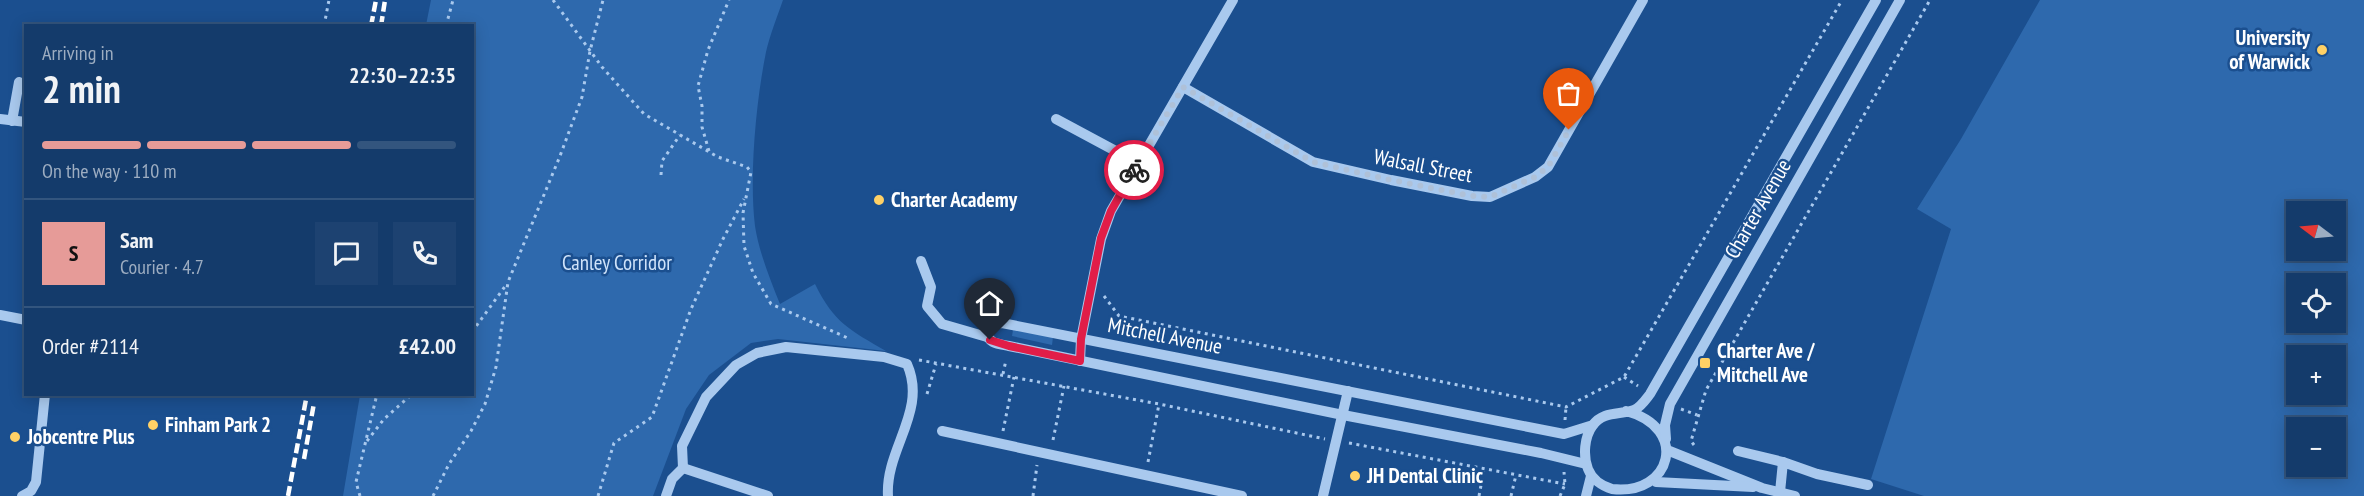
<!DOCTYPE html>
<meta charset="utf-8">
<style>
body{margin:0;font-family:"PT Sans Narrow",sans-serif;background:#1d4271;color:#f1f3f6;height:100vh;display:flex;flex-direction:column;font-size:22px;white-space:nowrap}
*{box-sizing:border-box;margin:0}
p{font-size:20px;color:#9dadc1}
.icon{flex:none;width:33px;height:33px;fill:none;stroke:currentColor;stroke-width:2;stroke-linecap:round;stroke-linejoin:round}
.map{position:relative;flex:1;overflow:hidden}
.drawer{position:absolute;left:24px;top:24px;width:450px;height:372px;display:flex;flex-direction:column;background:#143b6b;border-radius:0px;box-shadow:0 3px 15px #0003,0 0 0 2px #33557e}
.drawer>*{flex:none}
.needle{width:39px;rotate:286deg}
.fabs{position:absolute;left:2286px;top:201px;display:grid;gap:12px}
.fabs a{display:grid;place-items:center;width:60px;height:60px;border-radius:0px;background:#143b6b;box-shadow:0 3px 15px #0003,0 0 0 2px #33557e;font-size:30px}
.pin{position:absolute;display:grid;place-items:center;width:51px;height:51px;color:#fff;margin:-62px -26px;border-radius:50% 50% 50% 0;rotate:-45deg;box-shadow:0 0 6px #0007}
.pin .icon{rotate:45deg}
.courier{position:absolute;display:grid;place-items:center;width:60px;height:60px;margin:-30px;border:4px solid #e11d48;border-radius:50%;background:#fff;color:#222;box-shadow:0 2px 8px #0007}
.overview em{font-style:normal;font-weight:800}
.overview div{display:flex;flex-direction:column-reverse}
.overview{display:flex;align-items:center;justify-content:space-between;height:102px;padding:0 18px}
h1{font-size:39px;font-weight:800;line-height:45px}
.bar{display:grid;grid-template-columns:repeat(4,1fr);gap:9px 6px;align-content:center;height:72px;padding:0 18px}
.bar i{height:8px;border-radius:4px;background:#33557e}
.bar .active{background:#e69b98}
.bar p{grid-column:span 4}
.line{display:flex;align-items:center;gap:15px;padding:0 18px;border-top:2px solid #33557e}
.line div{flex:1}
.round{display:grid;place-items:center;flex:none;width:63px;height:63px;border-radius:0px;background:#1d4271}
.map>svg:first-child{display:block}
.green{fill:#2e69ad;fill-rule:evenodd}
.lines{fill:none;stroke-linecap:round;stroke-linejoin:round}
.path{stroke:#a9c9ee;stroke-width:3;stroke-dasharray:3 4.5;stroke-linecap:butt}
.minor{stroke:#a9c9ee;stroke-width:10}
.rail{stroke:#fff;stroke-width:4.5;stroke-dasharray:10 4.5;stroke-linecap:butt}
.done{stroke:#afc1d8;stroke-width:6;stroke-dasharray:0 10.8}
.route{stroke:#e11d48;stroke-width:8}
.poi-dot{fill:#ffd166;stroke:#1b4f8f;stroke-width:2}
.labels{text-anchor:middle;stroke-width:5;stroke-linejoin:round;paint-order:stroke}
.poi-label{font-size:21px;font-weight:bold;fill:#fff;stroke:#1b4f8f;text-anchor:start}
.street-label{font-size:21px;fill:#fff;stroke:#1b4f8f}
.park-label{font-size:21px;fill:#cfe3fa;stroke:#1b4f8f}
</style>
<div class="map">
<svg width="2364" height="496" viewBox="0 0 2364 496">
<rect width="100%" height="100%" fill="#1b4f8f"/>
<g class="green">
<path d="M431,0H783C777,17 770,35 766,52C756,101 749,177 755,226C759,252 770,279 780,304L815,284C834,323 850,330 886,351L778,339L751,343L709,375L686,409L653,496H343L360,395L472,394V26L426,25Z"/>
<path d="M2040,0H2364V496H1924L1871,479L1951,229L1917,209L1961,139ZM2296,212H2336V250H2296ZM2296,284H2336V322H2296ZM2296,356H2336V394H2296ZM2296,428H2336V466H2296Z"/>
<path d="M1013,330L1053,337L1052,345L1012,336Z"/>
</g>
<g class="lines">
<g class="path">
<path d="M553,0L602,67L644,114L718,157L747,167L751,172L743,213L744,246L753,273L771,304L850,339"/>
<path d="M324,26L329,0"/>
<path d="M446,26L453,0"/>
<path d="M709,151L702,127V106L698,86L708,50L729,0"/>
<path d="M661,175L662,161L680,135"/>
<path d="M1104,296L1119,316L1566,407L1624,377L1842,0"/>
<path d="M472,332L506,285"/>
<path d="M919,360L1159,404L1325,439"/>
<path d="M1003,374L1006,360"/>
<path d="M1624,377L1638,386"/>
<path d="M927,394L936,364"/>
<path d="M1681,409L1697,415"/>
<path d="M1565,420L1566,407"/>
<path d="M1003,431L1014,377"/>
<path d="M1053,440L1064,386"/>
<path d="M367,441L384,419L412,394"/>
<path d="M1349,443L1565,484"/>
<path d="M1694,445L1691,441L1706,390L1930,0"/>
<path d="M1148,462L1159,404"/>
<path d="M360,496L356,482L377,394"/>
<path d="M433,496L449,464L471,431L485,404L496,367L508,282L560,156L582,97L590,51L603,0"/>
<path d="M598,496L614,443L652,417L691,309L723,239L744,199"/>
<path d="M1033,496L1037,465"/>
<path d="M1479,496L1484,469"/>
<path d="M1511,496L1516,475"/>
<path d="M1560,496L1565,484L1564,472"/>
</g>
<g class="minor">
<path d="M1183,87L1313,162L1391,180L1472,196L1490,197L1535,177L1548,167L1643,0"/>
<path d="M0,119L26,122"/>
<path d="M1056,119L1138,163"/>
<path d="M12,121L19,82"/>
<path d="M921,261L931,287L927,306L942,324L987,337"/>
<path d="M0,315L26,320"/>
<path d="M1080,361L1081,339L1101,239L1111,211L1233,0"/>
<path d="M1626,411C1690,428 1672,496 1612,489C1602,486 1592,479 1588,469C1583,456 1584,437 1593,425C1603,411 1620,415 1634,410C1641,407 1646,399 1650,394L1876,0"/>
<path d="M942,431L1242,496"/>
<path d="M1666,439L1665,425L1670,404L1900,0"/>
<path d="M1667,450L1762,488L1795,496"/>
<path d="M1738,451L1783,462"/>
<path d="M1586,464L1541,453L1343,415L1009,346C1000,344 988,344 987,333L993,324L1002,323L1564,434L1593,425"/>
<path d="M683,468L768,496"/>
<path d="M1656,482L1753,487"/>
<path d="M1780,492L1783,462L1817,474L1868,485"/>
<path d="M22,496L31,491L36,482L45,394"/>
<path d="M666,496L672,479L683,468L682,446L706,397L736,365L757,353L786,347L884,357L907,364C928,411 885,449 888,496"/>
<path d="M1323,496L1348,391"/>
<path d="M1586,496L1591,476"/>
</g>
<g class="rail">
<path d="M371,26L376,0"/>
<path d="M381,26L385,0"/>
<path d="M304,459L314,403"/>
<path d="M288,496L307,394"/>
</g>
</g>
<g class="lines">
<path class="done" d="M1134,170L1183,87L1313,162L1391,180L1472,196L1490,197L1535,177L1548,167L1569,130"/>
<path class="route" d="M990,340L1009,346L1080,361L1081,339L1101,238L1111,211L1134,170"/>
</g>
<g class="poi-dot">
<circle cx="2322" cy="50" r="6"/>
<circle cx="879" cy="200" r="6"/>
<rect x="1699" y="357" width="12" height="12" rx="3"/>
<circle cx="153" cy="425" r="6"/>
<circle cx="15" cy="437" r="6"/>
<circle cx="1355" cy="476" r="6"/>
</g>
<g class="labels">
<g class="poi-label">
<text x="2310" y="45" text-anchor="end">University<tspan x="2310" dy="24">of Warwick</tspan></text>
<text x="891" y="207">Charter Academy</text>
<text x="1717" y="358">Charter Ave /<tspan x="1717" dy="24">Mitchell Ave</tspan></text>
<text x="165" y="432">Finham Park 2</text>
<text x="27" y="444">Jobcentre Plus</text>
<text x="1367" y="483">JH Dental Clinic</text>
</g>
<g class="street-label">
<text transform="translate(1423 166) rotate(11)" y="7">Walsall Street</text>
<text transform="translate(1758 209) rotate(-60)" y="7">Charter Avenue</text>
<text transform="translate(1165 336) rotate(11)" y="7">Mitchell Avenue</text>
</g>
<g class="park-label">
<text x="617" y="270">Canley Corridor</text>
</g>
</g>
</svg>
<div class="fabs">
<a><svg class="needle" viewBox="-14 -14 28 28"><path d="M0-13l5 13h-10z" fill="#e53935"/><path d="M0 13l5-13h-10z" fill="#9dadc1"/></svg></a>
<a><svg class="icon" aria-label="locate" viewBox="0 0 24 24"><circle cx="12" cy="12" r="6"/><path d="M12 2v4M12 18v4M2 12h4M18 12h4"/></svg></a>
<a>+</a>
<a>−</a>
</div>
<div class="pin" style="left:1569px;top:130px;background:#ea580c"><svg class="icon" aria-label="bag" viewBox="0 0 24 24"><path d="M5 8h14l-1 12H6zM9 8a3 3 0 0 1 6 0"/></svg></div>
<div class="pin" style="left:990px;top:340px;background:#1f2937"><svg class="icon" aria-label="home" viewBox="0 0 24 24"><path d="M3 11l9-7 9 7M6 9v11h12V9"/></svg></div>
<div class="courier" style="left:1134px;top:170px"><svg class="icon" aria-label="bike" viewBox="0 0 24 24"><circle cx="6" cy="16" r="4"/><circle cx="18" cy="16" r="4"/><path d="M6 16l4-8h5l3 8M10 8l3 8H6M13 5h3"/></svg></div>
<section class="drawer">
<div class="overview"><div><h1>2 min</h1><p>Arriving in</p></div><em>22:30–22:35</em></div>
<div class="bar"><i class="active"></i><i class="active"></i><i class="active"></i><i></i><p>On the way · 110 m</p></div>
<div class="line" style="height:108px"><b class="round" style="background:#e69b98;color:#111">S</b><div><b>Sam</b><p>Courier · 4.7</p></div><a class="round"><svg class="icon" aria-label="chat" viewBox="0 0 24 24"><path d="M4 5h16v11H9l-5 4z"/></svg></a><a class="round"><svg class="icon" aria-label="phone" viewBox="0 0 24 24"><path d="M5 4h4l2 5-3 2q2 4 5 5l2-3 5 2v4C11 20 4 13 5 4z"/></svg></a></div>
<div class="line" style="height:78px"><div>Order #2114</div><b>£42.00</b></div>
</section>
</div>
